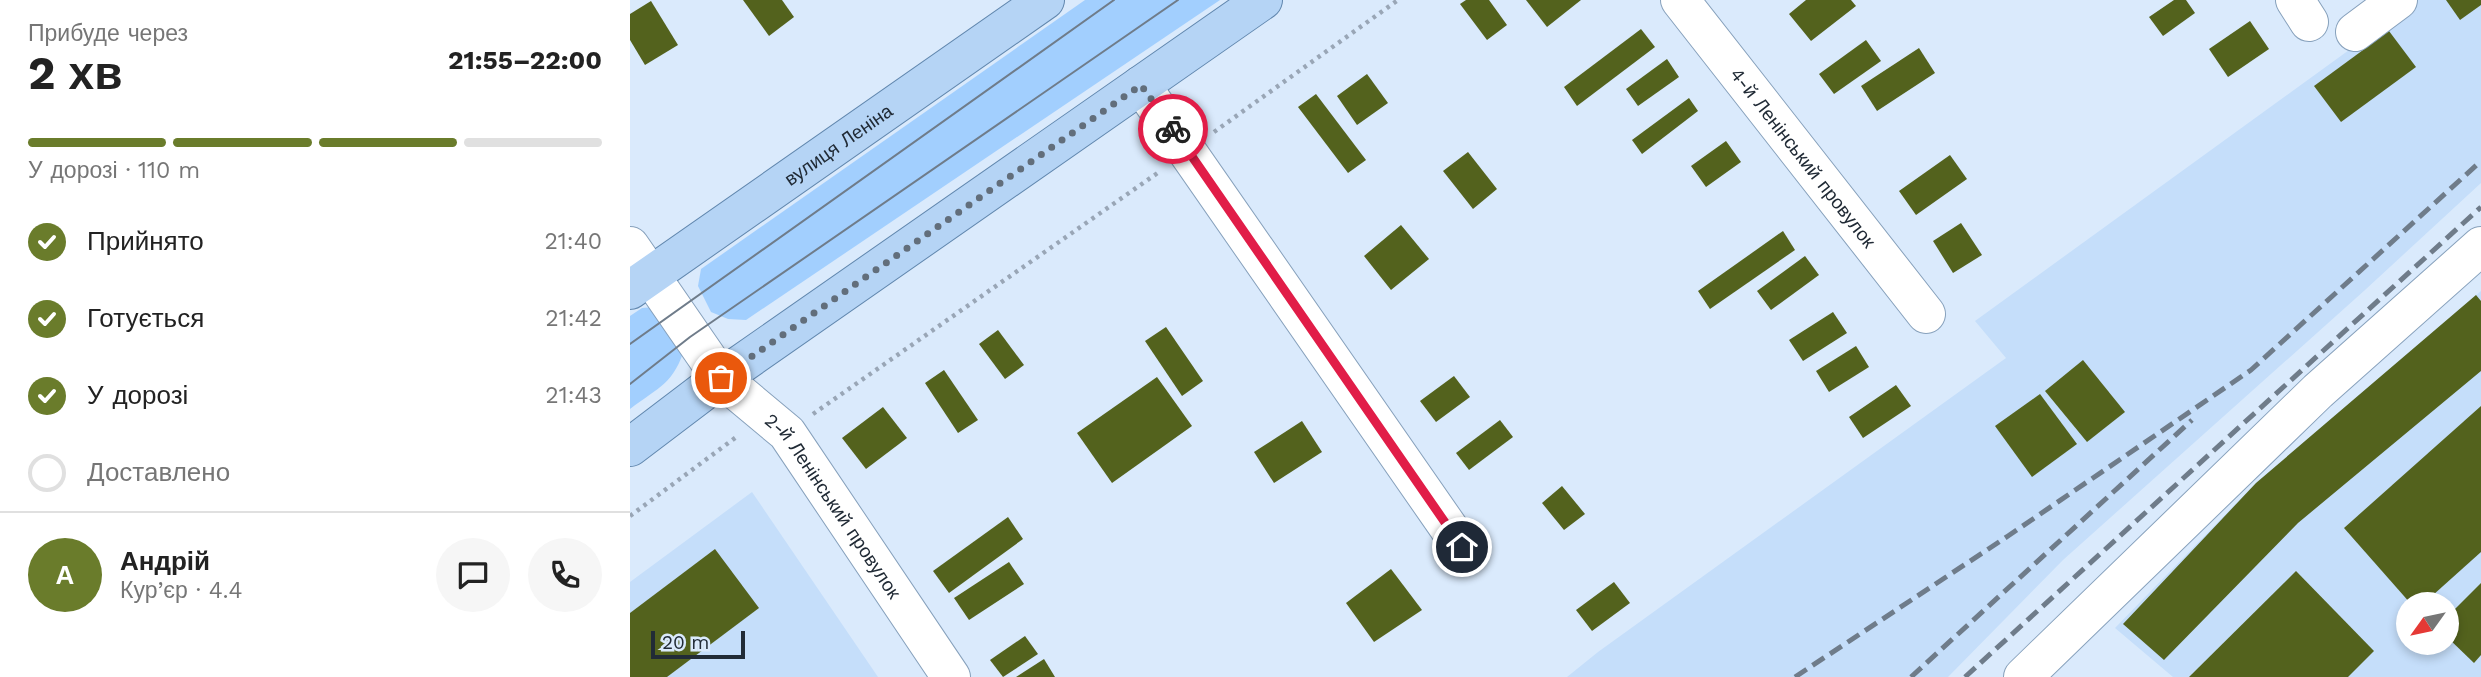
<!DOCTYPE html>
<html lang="uk">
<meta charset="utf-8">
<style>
body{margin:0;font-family:"Work Sans",sans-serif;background:#f6f6f6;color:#222;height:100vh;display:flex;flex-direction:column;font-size:26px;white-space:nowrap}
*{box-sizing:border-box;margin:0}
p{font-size:23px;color:#767676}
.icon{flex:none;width:38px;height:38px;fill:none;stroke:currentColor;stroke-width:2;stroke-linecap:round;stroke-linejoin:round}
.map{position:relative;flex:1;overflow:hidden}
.side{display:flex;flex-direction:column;background:#fff;width:630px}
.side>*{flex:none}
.needle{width:46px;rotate:237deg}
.tools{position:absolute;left:1766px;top:592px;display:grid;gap:14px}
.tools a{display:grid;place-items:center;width:63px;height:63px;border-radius:50%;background:#fff;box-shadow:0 4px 10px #0003;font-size:35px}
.scale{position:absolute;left:21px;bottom:18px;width:94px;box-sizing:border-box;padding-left:7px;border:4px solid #212b36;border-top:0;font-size:19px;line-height:24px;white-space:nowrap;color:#212b36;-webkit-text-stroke:5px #daeafc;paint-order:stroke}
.pin{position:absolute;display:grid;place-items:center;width:60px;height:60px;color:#fff;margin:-30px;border:4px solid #fff;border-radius:50%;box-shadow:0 2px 7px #0007}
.courier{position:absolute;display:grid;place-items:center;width:70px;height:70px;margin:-35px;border:5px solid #e11d48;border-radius:50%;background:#fff;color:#222;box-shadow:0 2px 9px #0007}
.summary em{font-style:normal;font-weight:700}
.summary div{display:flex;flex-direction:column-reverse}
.summary{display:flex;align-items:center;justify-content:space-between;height:119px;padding:0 28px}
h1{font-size:46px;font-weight:700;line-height:52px}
.bar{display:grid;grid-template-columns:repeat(4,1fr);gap:10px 7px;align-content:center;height:84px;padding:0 28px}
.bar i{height:9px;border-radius:5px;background:#e0e0e0}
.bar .selected{background:#6a7c2b}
.bar p{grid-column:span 4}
.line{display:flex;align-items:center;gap:18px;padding:0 28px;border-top:2px solid #e0e0e0}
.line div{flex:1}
.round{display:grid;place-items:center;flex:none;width:74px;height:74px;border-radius:37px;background:#f6f6f6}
ol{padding:0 28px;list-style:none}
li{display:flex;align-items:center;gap:21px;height:77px}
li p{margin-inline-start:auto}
li .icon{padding:7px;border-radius:50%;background:#6a7c2b;color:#fff;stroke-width:4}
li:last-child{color:#767676}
li i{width:38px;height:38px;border:4px solid #e0e0e0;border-radius:50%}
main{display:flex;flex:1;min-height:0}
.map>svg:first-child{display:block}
.built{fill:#c5defa;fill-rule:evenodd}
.green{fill:#a2cffe}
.building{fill:#53621d}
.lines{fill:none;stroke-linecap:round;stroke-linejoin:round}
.street-casing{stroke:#87a1bc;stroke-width:40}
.primary-casing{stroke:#6187ae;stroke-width:40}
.path{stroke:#99a6b6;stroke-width:4.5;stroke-dasharray:3.5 5;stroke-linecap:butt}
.street{stroke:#fff;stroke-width:38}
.primary{stroke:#b5d4f5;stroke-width:38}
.tram{stroke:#6f7c8a;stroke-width:2}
.rail{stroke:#6f7c8a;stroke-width:5;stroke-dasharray:14 7;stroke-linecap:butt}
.done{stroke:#626e7b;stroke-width:7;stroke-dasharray:0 12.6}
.route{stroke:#e11d48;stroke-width:9}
.labels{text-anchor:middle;stroke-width:7;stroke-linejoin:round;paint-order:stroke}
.street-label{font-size:19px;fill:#212b36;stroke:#daeafc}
</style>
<main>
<section class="side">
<div class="summary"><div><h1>2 хв</h1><p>Прибуде через</p></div><em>21:55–22:00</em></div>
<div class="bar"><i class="selected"></i><i class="selected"></i><i class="selected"></i><i></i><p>У дорозі · 110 m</p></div>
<ol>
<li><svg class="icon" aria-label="check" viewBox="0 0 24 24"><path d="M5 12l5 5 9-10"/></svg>Прийнято<p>21:40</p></li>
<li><svg class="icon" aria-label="check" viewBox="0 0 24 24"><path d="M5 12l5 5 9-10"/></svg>Готується<p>21:42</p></li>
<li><svg class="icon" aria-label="check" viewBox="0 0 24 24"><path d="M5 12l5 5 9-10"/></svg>У дорозі<p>21:43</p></li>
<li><i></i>Доставлено</li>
</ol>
<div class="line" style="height:126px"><b class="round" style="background:#6a7c2b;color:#fff">А</b><div><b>Андрій</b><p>Кур’єр · 4.4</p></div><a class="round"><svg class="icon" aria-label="chat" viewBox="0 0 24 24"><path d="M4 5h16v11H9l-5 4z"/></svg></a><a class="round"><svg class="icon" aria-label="phone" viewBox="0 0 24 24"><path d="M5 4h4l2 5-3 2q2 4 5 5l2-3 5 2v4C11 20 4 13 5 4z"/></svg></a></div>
</section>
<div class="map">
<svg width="1851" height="677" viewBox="0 0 1851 677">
<rect width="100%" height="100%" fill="#daeafc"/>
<g class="built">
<path d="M1788,0H1851V183L1735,290L1433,560L1318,677H937L968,652L1376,358L1345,321Z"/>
<path d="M1851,291V677H1543L1485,628L1626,483ZM1778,604H1816V642H1778Z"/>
<path d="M122,492L248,677H0V582Z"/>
</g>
<g class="green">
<path d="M455,0H590L116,320L98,319L81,312L68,286L71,269Z"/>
<path d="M24,307L55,346C45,383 29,387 0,409V316L12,308Z"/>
</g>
<g class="building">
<path d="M113,0H152L164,17L139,36Z"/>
<path d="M836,0H859L877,25L857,40L830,4Z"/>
<path d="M896,0H951L917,27Z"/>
<path d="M1176,0H1221L1226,6L1181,41L1159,14Z"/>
<path d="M1544,0H1556L1565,13L1533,36L1519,17Z"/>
<path d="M1816,0H1851V5L1830,20Z"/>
<path d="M21,1L48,45L15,65L0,40V14Z"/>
<path d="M1620,21L1639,49L1598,77L1579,49Z"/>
<path d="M1011,29L1025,47L947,106L934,87Z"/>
<path d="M1759,31L1786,67L1711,122L1684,86Z"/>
<path d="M1236,40L1251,61L1204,94L1189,74Z"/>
<path d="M1289,48L1305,73L1247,111L1231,86Z"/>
<path d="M1037,59L1049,77L1008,106L996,89Z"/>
<path d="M737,74L758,103L727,125L707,96Z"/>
<path d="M686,94L736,160L718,173L668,107Z"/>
<path d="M1059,98L1068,111L1012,154L1002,140Z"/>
<path d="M1096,141L1111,162L1076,187L1061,166Z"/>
<path d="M838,152L867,189L843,209L813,171Z"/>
<path d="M1320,155L1337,179L1286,215L1269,191Z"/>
<path d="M1331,223L1352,255L1323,273L1303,241Z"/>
<path d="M771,225L799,259L761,290L734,256Z"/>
<path d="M1153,231L1165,250L1080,309L1068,291Z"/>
<path d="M1175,256L1189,275L1141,310L1127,291Z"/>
<path d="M1846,295L1851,301V371L1668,523L1534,660L1493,624L1626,483Z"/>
<path d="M1203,312L1217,333L1173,361L1159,340Z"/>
<path d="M536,327L573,381L552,396L515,341Z"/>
<path d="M368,330L394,365L375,379L349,344Z"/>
<path d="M1226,346L1239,367L1199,392L1186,371Z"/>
<path d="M1453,360L1495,412L1457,442L1415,391Z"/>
<path d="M314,370L348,420L328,433L295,383Z"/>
<path d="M824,376L840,397L806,422L790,401Z"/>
<path d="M527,377L562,426L482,483L447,433Z"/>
<path d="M1266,385L1281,406L1233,438L1219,417Z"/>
<path d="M1410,394L1447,444L1402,477L1365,426Z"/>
<path d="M1851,406V552L1793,604H1781L1714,528Z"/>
<path d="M253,407L277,438L236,469L212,438Z"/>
<path d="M870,420L883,437L839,470L826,453Z"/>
<path d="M672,421L692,452L644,483L624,452Z"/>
<path d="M932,486L955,514L934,530L912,503Z"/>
<path d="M378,517L393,539L319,593L303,571Z"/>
<path d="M85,549L129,608L37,677H0V613Z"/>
<path d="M379,562L394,584L339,620L324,598Z"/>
<path d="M761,569L792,610L744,642L716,603Z"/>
<path d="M1666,571L1744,651L1718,677H1559Z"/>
<path d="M984,582L1000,603L962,631L946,610Z"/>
<path d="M1851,583V655L1844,663L1816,636V618Z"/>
<path d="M395,636L408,654L373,677L360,660Z"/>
<path d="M414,659L425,677H386Z"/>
</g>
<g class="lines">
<defs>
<g id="street">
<path id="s1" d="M1050,0L1296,314"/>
<path d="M1665,0L1679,22"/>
<path d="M1725,32L1768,0"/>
<path d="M511,85L832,547"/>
<path id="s2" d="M0,246L91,378L157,433L321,677"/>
<path d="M1393,677L1688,391L1851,246"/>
</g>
<g id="primary">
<path id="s3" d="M0,290L415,0"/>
<path d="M0,447L91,378L633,0"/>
</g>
</defs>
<use href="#street" class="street-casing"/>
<use href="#primary" class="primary-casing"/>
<g class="path">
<path d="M584,132L768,0"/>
<path d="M183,414L529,172"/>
<path d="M0,516L109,435"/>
</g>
<use href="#street" class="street"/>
<use href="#primary" class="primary"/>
<g class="tram">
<path d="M0,344L484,0"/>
<path d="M0,384L60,337L548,0"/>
</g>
<g class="rail">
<path d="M1165,677L1378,536L1621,370L1851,161"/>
<path d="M1281,677L1562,420"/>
<path d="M1335,677L1851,207"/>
</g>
</g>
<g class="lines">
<path class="done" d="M91,378L511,85L543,129"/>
<path class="route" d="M543,129L832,547"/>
</g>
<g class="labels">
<g class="street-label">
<text dy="7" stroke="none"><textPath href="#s3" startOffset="254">вулиця Леніна</textPath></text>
<text dy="7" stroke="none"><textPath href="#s1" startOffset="200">4-й Ленінський провулок</textPath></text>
<text dy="7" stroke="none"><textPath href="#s2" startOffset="332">2-й Ленінський провулок</textPath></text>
</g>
</g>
</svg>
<div class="tools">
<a><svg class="needle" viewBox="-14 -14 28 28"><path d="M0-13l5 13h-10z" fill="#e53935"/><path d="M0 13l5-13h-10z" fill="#767676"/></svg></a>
</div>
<div class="scale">20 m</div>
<div class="pin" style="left:91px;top:378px;background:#ea580c"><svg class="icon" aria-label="bag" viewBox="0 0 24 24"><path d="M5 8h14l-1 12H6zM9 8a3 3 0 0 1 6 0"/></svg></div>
<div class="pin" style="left:832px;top:547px;background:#1f2937"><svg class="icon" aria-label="home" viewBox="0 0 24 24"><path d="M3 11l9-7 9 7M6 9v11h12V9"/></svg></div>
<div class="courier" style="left:543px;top:129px"><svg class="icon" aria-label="bike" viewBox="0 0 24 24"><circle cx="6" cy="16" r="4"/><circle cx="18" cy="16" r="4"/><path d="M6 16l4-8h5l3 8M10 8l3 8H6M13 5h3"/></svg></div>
</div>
</main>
